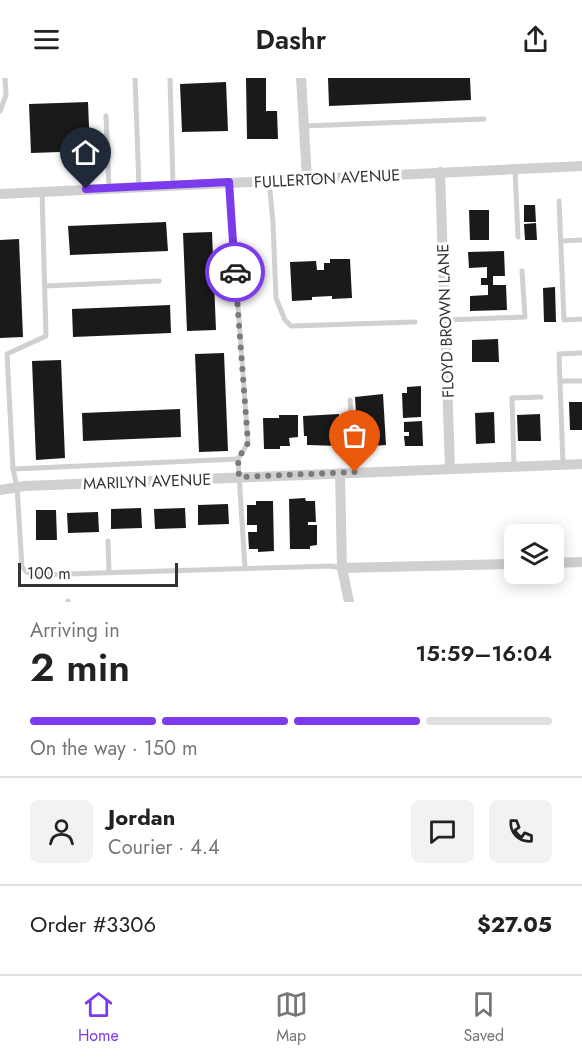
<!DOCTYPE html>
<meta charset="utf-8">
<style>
body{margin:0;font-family:Jost,sans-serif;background:#f2f2f2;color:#222;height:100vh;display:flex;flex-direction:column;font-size:22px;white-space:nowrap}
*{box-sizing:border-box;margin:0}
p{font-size:20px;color:#767676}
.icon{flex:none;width:33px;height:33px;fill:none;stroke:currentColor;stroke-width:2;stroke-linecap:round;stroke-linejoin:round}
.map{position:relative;height:524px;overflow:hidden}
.sheet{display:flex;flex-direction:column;background:#fff;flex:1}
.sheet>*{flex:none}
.buttons{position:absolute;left:504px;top:446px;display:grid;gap:12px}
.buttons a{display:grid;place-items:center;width:60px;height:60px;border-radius:9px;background:#fff;box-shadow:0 3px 15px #0003;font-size:30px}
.scale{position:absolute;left:18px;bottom:15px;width:160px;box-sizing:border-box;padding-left:6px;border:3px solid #333;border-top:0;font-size:16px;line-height:21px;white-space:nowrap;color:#333;-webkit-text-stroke:4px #fff;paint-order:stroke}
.pin{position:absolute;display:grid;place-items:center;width:51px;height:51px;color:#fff;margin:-62px -26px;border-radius:50% 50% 50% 0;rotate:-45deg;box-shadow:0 0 6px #0007}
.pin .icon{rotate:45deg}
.courier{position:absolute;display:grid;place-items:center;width:60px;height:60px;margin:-30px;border:4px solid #7c3aed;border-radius:50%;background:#fff;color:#222;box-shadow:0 2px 8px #0007}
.head em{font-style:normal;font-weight:600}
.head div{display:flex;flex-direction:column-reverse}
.head{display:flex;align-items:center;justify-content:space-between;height:102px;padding:0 30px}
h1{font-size:39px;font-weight:600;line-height:45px}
.bar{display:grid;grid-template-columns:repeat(4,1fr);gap:9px 6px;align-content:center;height:72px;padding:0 30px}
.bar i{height:8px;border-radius:4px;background:#e0e0e0}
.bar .on{background:#7c3aed}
.bar p{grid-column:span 4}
.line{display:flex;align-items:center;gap:15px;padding:0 30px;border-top:2px solid #e0e0e0}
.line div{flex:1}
.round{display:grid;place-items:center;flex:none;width:63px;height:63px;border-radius:9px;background:#f2f2f2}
header{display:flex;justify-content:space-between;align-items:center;height:78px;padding:0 30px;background:#fff;font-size:27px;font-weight:600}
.menu{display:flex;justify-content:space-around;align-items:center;height:84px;border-top:2px solid #e0e0e0;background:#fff;font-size:16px;color:#767676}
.menu a{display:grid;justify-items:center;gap:3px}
.menu .on{color:#7c3aed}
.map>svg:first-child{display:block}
.building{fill:#1a1a1a}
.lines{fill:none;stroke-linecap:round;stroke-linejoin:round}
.lane{stroke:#d0d0d0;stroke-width:5}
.street{stroke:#d0d0d0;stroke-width:10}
.done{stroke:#7a7a7a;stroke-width:6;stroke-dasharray:0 10.8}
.route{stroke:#7c3aed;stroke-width:8}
.labels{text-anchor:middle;stroke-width:6;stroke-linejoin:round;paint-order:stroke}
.street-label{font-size:16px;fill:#333;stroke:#fff}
</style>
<header><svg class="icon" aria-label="menu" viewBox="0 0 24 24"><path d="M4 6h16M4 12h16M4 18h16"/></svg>Dashr<svg class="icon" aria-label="share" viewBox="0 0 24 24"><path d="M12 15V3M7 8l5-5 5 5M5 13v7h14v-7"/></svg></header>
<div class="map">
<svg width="582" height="524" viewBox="0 0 582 524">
<rect width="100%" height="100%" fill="#fff"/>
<g class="building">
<path d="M246,0H266V33H277L278,61H247Z"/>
<path d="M328,0H470L471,22L329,28Z"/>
<path d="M226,4L228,53L182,54L180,6Z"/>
<path d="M88,24L90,73L31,75L29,26Z"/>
<path d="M524,127H535L536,144H524Z"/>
<path d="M469,132H489V162H470Z"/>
<path d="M166,144L168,173L70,177L68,148Z"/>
<path d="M536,145L537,162H525L524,146Z"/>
<path d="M212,154L216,252L187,253L183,155Z"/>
<path d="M19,161L23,259L0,260V162Z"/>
<path d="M504,173L505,198H493V207H506L507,232L470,233V218L488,217V207H481V200H487V189L469,190L468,174Z"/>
<path d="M330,181H350L352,220L332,221V218L312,219V222L292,223L290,184L316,183L317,192H324V185H330Z"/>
<path d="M555,209L556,244H544L543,210Z"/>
<path d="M170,227L171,255L73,259L72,231Z"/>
<path d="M498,261L499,284H472V262Z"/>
<path d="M224,275L228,373L199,374L195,276Z"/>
<path d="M61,282L65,380L36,382L32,283Z"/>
<path d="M421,308V339L403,340L402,315H407V309Z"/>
<path d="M383,316L386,367L358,369L355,319Z"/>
<path d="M569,324H582V352H570Z"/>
<path d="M180,331L181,359L83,363L82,335Z"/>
<path d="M494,334L495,365L476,366L475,335Z"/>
<path d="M339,336L340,368L307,367V358H304L303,338Z"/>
<path d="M540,336L541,363H518L517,337Z"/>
<path d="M279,337H298V359L289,360L290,368H280V371H264L263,340H279Z"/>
<path d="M422,343L423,368H405L404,358H409V354H404V344Z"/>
<path d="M305,420L306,423H315L316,444H308V447H317V467L310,468V471H290L289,421Z"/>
<path d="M256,423H273L274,473L258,474V471H249L248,454H257V447H247V427H256Z"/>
<path d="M228,426L229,446L198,447V427Z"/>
<path d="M141,430L142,450L111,451V431Z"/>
<path d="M185,430L186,450L155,451L154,431Z"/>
<path d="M36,432H56L57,462H36Z"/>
<path d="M98,434L99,454L68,455L67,435Z"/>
</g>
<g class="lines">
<g class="lane">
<path d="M135,0L139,109"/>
<path d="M170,1L173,107"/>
<path d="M0,33L6,17L5,0"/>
<path d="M106,38L109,110"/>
<path d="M304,48L484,41"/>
<path d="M515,91L518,159"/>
<path d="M269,102L273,145L276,220L285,242L291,248L415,244"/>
<path d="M229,104L248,365L238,381L245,490"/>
<path d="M42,113L46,258L7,276L13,391L17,409L22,489L27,494L34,497L331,488L342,490"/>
<path d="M559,123L564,242L582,241"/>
<path d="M561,163L582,162"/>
<path d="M45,208L159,203"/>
<path d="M445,242L525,239L522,193"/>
<path d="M560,303H582"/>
<path d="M350,322L355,394"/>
<path d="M563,386L559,276L582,275"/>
<path d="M514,389L512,320L541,319"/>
<path d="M13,391L238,381"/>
<path d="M108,463L109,494"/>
<path d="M68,523V524"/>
</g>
<g class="street">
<path d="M301,0L307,100"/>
<path d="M440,94L450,391"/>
<path d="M0,116L582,88"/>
<path d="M340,395L342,490L349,524"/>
<path d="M0,412L25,408L582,386"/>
<path d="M554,485L582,484"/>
<path d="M342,490L514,486"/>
</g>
</g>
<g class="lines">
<path class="done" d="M235,194L248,365L238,381L239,399L355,394"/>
<path class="route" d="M86,111L229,104L235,194"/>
</g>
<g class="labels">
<g class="street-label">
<text transform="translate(327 100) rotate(-3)" y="6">FULLERTON AVENUE</text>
<text transform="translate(445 243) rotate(-92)" y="6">FLOYD BROWN LANE</text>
<text transform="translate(147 403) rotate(-2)" y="6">MARILYN AVENUE</text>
</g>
</g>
</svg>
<div class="buttons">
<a><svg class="icon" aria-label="layers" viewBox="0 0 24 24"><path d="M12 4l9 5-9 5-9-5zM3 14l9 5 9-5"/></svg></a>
</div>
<div class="scale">100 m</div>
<div class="pin" style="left:355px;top:394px;background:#ea580c"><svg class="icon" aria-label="bag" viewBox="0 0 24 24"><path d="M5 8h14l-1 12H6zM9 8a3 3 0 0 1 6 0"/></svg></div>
<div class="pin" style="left:86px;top:111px;background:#1f2937"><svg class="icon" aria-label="home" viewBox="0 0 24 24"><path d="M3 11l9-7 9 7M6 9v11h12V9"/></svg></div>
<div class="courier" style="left:235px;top:194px"><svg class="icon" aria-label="car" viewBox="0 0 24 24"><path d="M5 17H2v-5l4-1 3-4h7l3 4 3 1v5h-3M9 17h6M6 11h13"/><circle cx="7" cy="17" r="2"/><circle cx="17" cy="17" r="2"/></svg></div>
</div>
<section class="sheet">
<div class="head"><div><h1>2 min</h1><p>Arriving in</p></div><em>15:59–16:04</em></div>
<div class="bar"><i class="on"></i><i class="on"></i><i class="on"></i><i></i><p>On the way · 150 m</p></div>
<div class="line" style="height:108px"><a class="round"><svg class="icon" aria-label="person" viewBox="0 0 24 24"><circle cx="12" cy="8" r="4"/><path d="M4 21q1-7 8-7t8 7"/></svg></a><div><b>Jordan</b><p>Courier · 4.4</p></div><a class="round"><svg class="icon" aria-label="chat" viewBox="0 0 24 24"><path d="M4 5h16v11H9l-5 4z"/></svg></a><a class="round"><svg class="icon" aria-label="phone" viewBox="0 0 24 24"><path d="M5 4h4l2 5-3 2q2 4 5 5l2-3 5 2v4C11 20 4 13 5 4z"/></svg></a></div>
<div class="line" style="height:78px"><div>Order #3306</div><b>$27.05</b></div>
</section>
<nav class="menu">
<a class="on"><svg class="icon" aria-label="home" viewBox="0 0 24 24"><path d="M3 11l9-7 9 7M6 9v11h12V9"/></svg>Home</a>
<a><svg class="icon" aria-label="map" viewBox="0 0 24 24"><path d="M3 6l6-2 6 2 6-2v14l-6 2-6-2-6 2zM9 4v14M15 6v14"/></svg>Map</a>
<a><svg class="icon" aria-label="saved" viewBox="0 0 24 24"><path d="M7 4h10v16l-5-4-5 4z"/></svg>Saved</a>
</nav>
